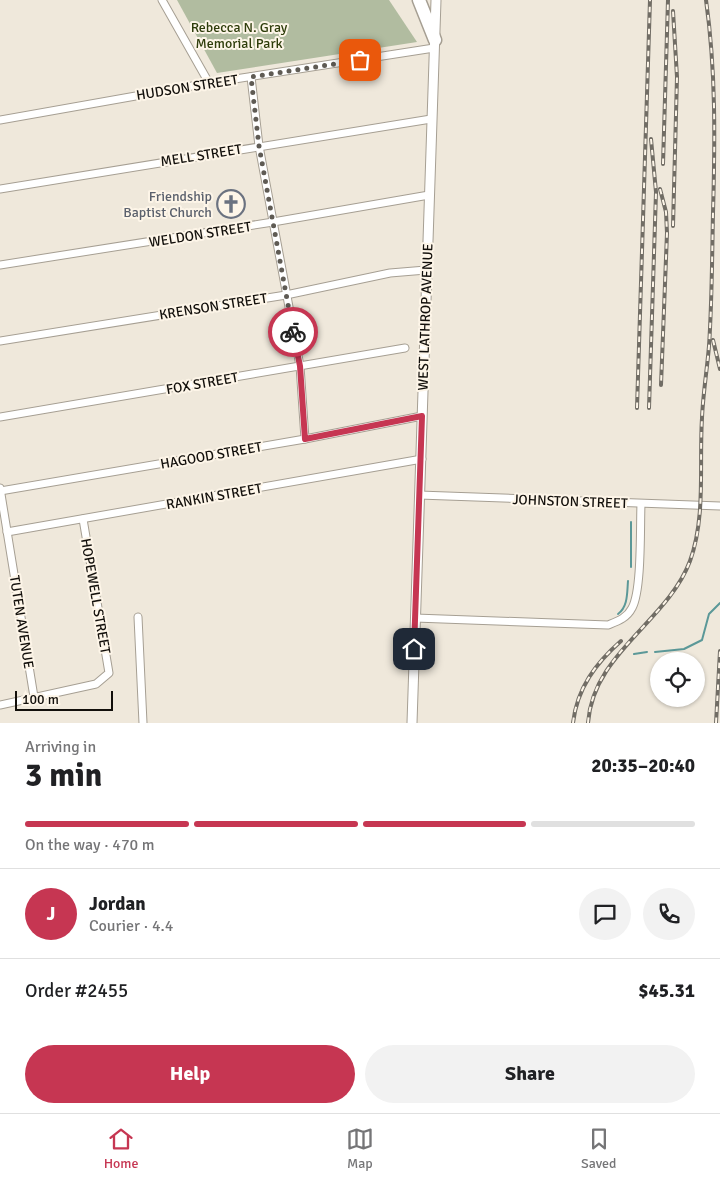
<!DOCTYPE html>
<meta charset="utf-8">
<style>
body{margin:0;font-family:Signika,sans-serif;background:#f2f2f2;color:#202124;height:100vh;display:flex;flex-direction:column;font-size:19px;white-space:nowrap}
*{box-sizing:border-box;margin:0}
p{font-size:16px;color:#757577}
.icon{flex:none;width:28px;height:28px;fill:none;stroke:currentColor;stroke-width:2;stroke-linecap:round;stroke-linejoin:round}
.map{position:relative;height:723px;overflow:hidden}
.drawer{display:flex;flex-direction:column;background:#fff;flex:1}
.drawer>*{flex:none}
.buttons{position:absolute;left:650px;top:652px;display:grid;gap:10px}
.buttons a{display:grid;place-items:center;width:55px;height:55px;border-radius:50%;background:#fff;box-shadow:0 1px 4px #0004;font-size:25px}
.scale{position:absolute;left:15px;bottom:12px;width:98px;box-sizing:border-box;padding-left:5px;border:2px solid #120f0b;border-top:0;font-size:14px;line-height:18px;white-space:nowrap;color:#120f0b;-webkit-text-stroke:4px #fdf5e8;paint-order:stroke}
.pin{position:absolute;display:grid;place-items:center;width:42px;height:42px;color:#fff;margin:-21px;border-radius:10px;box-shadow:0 2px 8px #0006}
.courier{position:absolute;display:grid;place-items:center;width:50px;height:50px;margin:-25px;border:4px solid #c63652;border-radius:50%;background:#fff;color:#222;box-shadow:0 1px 6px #0007}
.summary em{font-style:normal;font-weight:700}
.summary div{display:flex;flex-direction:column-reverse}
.summary{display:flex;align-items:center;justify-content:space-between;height:85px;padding:0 25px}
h1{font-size:32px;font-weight:700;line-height:38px}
.bar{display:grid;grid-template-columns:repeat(4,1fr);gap:8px 5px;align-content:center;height:60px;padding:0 25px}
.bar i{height:6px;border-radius:4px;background:#e0e0e0}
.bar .on{background:#c63652}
.bar p{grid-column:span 4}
.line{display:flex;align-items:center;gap:12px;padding:0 25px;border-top:1px solid #e0e0e0}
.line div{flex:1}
.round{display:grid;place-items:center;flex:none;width:52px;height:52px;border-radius:26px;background:#f2f2f2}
.primary-button{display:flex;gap:10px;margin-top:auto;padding:10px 25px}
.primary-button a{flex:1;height:58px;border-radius:30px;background:#c63652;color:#fff;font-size:20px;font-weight:700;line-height:58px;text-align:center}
.primary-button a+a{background:#f2f2f2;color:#202124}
.menu{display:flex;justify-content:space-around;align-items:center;height:70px;border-top:1px solid #e0e0e0;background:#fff;font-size:14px;color:#757577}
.menu a{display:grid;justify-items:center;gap:2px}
.menu .on{color:#c63652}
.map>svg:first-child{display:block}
.green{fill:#b1bca0}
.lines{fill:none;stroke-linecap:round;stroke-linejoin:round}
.stream{stroke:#5b9898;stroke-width:2}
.minor-casing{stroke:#a69f93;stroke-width:9}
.tertiary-casing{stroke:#a69f93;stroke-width:11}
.motorway-casing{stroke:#a69f93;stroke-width:15}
.minor{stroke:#fff;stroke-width:7}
.tertiary{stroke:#fff;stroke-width:9}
.motorway{stroke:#fff;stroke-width:12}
.rail-casing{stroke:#716d65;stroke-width:4}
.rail{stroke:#fdf5e8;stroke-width:2;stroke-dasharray:5.5;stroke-linecap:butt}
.done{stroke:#5f5b54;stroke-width:5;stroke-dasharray:0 9}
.route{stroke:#c63652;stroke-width:6}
.labels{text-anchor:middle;stroke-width:4;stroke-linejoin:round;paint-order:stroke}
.park-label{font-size:14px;fill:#2e3d0b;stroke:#fdf5e8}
.street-label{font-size:14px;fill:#120f0b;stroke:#fdf5e8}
.worship-label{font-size:14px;fill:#5b616d;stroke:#fdf5e8;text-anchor:end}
</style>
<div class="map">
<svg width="720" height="723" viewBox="0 0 720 723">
<rect width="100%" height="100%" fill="#efe8db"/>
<path class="green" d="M177,0H389L417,42L217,73Z"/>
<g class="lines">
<g class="stream">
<path d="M631,567V522"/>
<path d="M618,614C628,607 627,593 628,581"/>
<path d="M655,652L684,649L702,640L709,614L720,603"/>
<path d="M634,654L647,652"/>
</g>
<defs>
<g id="minor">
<path d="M162,0L209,83"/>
<path d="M251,77L259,146L300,366L305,439"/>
<path d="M0,120L209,83L434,48"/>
<path d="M0,189L431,119"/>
<path d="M0,265L273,222L429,195"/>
<path d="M0,341L286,295L390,273L426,270"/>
<path d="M0,417L405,348"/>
<path d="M0,488L34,697"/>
<path d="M0,491L305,439L422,416"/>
<path d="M419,495L720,506"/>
<path d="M7,532L422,459"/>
<path d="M138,617L143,723"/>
<path d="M415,618L608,625C618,621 627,618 632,608C642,590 640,527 641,504"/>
<path d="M0,705L96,684L109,673L83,519"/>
</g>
<path id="tertiary" d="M412,723L436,0"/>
<path id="motorway" d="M419,0L435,40"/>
</defs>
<use href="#minor" class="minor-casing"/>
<use href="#tertiary" class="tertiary-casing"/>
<use href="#motorway" class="motorway-casing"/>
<use href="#minor" class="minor"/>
<use href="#tertiary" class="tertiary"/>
<use href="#motorway" class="motorway"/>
<defs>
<g id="rail">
<path d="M663,164L668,0"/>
<path d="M660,189L666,212L667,233L661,385"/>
<path d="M673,226L677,77L673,11"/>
<path d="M713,340L720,369"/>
<path d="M637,408L650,0"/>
<path d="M649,408L656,192L651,139"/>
<path d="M573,723C577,688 596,663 621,641"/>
<path d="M588,723C593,653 667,622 690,561C706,517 699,465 702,418C703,394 707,370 709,346C712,302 712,257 713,213C715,142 716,71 706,0"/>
<path d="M716,723L720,651"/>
</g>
</defs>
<use href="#rail" class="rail-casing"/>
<use href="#rail" class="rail"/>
</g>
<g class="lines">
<path class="done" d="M293,332L259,146L251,77L360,60"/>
<path class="route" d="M293,332L300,366L305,439L422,416L414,649"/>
</g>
<defs>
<symbol id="church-ring" viewBox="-11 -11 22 22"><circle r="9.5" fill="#fdf5e8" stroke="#6b7280" stroke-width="1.5"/><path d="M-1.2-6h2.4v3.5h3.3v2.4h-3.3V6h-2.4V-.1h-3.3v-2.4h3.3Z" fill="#6b7280"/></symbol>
</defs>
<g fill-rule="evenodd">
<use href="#church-ring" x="215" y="188" width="32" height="32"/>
</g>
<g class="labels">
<g class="park-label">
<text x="239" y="32">Rebecca N. Gray<tspan x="239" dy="16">Memorial Park</tspan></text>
</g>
<g class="street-label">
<text transform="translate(187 87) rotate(-9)" y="5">HUDSON STREET</text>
<text transform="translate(201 155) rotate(-9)" y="5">MELL STREET</text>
<text transform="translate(200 234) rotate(-9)" y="5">WELDON STREET</text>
<text transform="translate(213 306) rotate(-9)" y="5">KRENSON STREET</text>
<text transform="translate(425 317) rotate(-88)" y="5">WEST LATHROP AVENUE</text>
<text transform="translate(202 383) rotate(-10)" y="5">FOX STREET</text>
<text transform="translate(211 455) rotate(-10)" y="5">HAGOOD STREET</text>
<text transform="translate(214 496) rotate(-10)" y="5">RANKIN STREET</text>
<text transform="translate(570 501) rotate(2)" y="5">JOHNSTON STREET</text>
<text transform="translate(96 596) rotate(80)" y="5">HOPEWELL STREET</text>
<text transform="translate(22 622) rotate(81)" y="5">TUTEN AVENUE</text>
</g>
<g class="worship-label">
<text x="212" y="201">Friendship<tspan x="212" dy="16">Baptist Church</tspan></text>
</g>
</g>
</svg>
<div class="buttons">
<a><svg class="icon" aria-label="locate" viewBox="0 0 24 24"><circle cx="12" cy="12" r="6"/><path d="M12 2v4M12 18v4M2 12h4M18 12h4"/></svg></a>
</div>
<div class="scale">100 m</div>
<div class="pin" style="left:360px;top:60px;background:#ea580c"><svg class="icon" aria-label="bag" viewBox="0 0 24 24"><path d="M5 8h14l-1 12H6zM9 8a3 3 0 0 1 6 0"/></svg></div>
<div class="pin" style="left:414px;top:649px;background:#1f2937"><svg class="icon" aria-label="home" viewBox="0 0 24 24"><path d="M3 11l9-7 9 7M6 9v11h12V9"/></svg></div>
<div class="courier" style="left:293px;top:332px"><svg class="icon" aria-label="bike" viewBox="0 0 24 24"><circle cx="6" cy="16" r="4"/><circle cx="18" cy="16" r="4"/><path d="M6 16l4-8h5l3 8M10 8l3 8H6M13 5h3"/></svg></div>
</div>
<section class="drawer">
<div class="summary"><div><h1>3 min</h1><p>Arriving in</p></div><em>20:35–20:40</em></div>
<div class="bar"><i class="on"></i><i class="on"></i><i class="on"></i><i></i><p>On the way · 470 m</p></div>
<div class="line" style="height:90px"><b class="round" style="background:#c63652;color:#fff">J</b><div><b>Jordan</b><p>Courier · 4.4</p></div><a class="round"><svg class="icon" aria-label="chat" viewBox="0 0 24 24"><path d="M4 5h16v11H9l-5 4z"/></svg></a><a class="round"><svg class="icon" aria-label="phone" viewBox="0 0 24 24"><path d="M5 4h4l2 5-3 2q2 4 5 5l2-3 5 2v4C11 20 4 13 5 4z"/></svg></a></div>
<div class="line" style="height:65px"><div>Order #2455</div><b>$45.31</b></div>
<div class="primary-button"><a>Help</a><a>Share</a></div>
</section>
<nav class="menu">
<a class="on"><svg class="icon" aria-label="home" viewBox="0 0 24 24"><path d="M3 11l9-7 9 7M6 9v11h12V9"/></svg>Home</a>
<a><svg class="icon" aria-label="map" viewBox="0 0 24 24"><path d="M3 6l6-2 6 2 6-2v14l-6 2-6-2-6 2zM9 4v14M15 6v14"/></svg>Map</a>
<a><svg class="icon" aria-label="saved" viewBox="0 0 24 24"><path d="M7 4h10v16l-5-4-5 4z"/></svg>Saved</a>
</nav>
